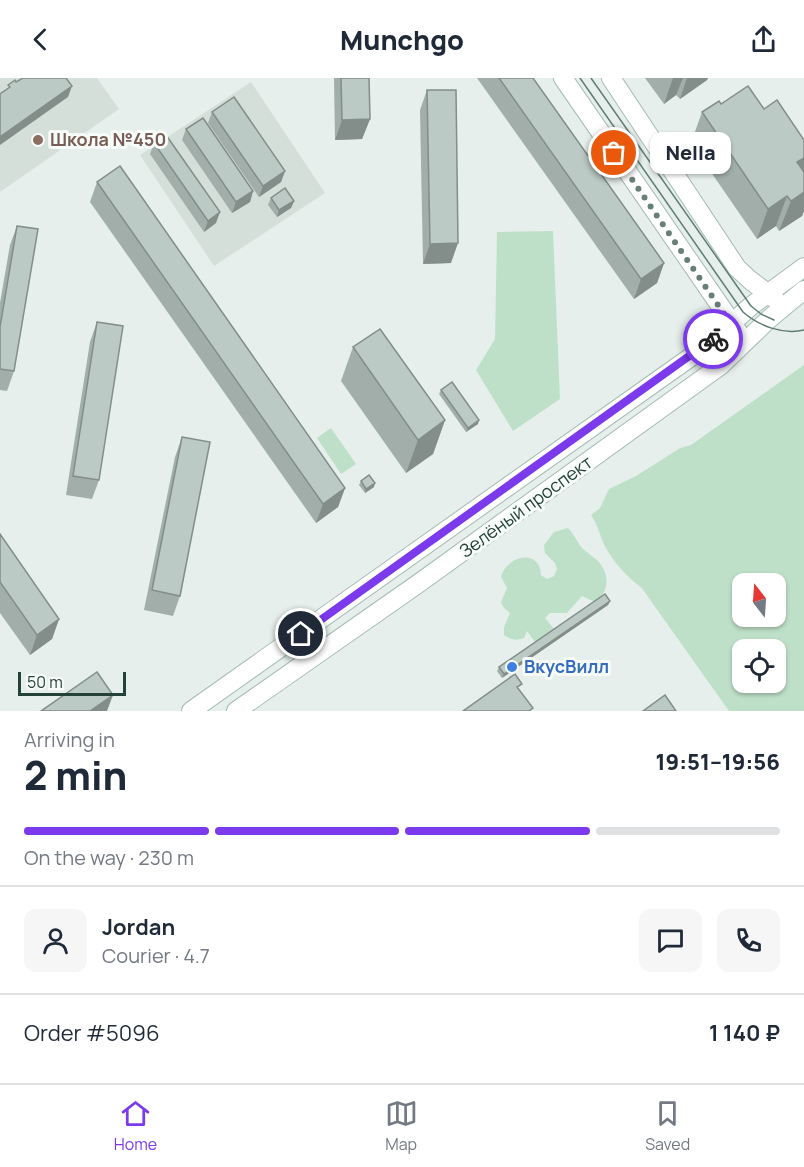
<!DOCTYPE html>
<meta charset="utf-8">
<style>
body{margin:0;font-family:Manrope,sans-serif;background:#f6f6f7;color:#1f2937;height:100vh;display:flex;flex-direction:column;font-size:22px;white-space:nowrap}
*{box-sizing:border-box;margin:0}
p{font-size:20px;color:#747a83}
.icon{flex:none;width:33px;height:33px;fill:none;stroke:currentColor;stroke-width:2;stroke-linecap:round;stroke-linejoin:round}
.map{position:relative;height:633px;overflow:hidden}
.side{display:flex;flex-direction:column;background:#fff;flex:1}
.side>*{flex:none}
.needle{width:39px;rotate:343deg}
.buttons{position:absolute;left:732px;top:495px;display:grid;gap:12px}
.buttons a{display:grid;place-items:center;width:54px;height:54px;border-radius:12px;background:#fff;box-shadow:0 2px 4px #0004;font-size:30px}
.scale{position:absolute;left:18px;bottom:15px;width:108px;box-sizing:border-box;padding-left:6px;border:3px solid #24423a;border-top:0;font-size:16px;line-height:21px;white-space:nowrap;color:#24423a;-webkit-text-stroke:4px #f7fbf9;paint-order:stroke}
.pin{position:absolute;display:grid;place-items:center;width:51px;height:51px;color:#fff;margin:-26px;border:3px solid #fff;border-radius:50%;box-shadow:0 2px 6px #0007}
.courier{position:absolute;display:grid;place-items:center;width:60px;height:60px;margin:-30px;border:4px solid #7c3aed;border-radius:50%;background:#fff;color:#222;box-shadow:0 2px 8px #0007}
.bubble{position:absolute;height:42px;border-radius:12px;background:#fff;box-shadow:0 2px 4px #0004;font-size:20px;font-weight:800;line-height:42px;text-align:center}
.overview em{font-style:normal;font-weight:800}
.overview div{display:flex;flex-direction:column-reverse}
.overview{display:flex;align-items:center;justify-content:space-between;height:102px;padding:0 24px}
h1{font-size:39px;font-weight:800;line-height:45px}
.bar{display:grid;grid-template-columns:repeat(4,1fr);gap:9px 6px;align-content:center;height:72px;padding:0 24px}
.bar i{height:8px;border-radius:4px;background:#e0e1e3}
.bar .selected{background:#7c3aed}
.bar p{grid-column:span 4}
.line{display:flex;align-items:center;gap:15px;padding:0 24px;border-top:2px solid #e0e1e3}
.line div{flex:1}
.round{display:grid;place-items:center;flex:none;width:63px;height:63px;border-radius:12px;background:#f6f6f7}
header{display:flex;justify-content:space-between;align-items:center;height:78px;padding:0 24px;background:#fff;font-size:27px;font-weight:800}
.dock{display:flex;justify-content:space-around;align-items:center;height:84px;border-top:2px solid #e0e1e3;background:#fff;font-size:16px;color:#747a83}
.dock a{display:grid;justify-items:center;gap:3px}
.dock .selected{color:#7c3aed}
.map>svg:first-child{display:block}
.built{fill:#d4dfda}
.green{fill:#bfe0c8;fill-rule:evenodd}
.lines{fill:none;stroke-linecap:round;stroke-linejoin:round}
.secondary-casing{stroke:#a4bbb3;stroke-width:20}
.secondary{stroke:#fff;stroke-width:18}
.tram{stroke:#5f7d75;stroke-width:1.5}
.wall{fill:#a1aea9}
.shaded-wall{fill:#838d89}
.building{fill:#bbcac4;stroke:#838d89;stroke-width:1.5}
.done{stroke:#687f78;stroke-width:6;stroke-dasharray:0 10.8}
.route{stroke:#7c3aed;stroke-width:8}
.education-dot{fill:#8d6e63;stroke:#f7fbf9;stroke-width:2}
.shop-dot{fill:#3f7fe0;stroke:#f7fbf9;stroke-width:2}
.labels{text-anchor:middle;stroke-width:6;stroke-linejoin:round;paint-order:stroke}
.education-label{font-size:18px;font-weight:bold;fill:#785e54;stroke:#f7fbf9;text-anchor:start}
.street-label{font-size:18px;fill:#24423a;stroke:#f7fbf9}
.shop-label{font-size:18px;font-weight:bold;fill:#366cbe;stroke:#f7fbf9;text-anchor:start}
</style>
<header><svg class="icon" aria-label="back" viewBox="0 0 24 24"><path d="M15 5l-7 7 7 7"/></svg>Munchgo<svg class="icon" aria-label="share" viewBox="0 0 24 24"><path d="M12 15V3M7 8l5-5 5 5M5 13v7h14v-7"/></svg></header>
<div class="map">
<svg width="804" height="633" viewBox="0 0 804 633">
<rect width="100%" height="100%" fill="#e6efeb"/>
<g class="built">
<path d="M0,0H97L119,31L0,114Z"/>
<path d="M251,4L325,115L214,188L140,77Z"/>
</g>
<g class="green">
<path d="M553,153L560,321L513,353L476,292L495,261L497,154Z"/>
<path d="M804,287V633H729L641,509C626,499 607,477 601,459C598,450 596,445 591,437L600,430L609,411L636,398L680,370L691,367ZM742,506H776V538H742ZM742,572H776V604H742Z"/>
<path d="M331,350L356,386L341,396L317,360Z"/>
<path d="M568,450C574,456 577,464 582,470C587,475 593,478 597,482C610,495 610,514 595,524L582,518L567,535H550L545,540L555,552L535,564L527,553L524,560C515,563 511,562 504,557V549L510,535L504,530L501,524L507,510L501,499C506,478 540,469 541,497L547,501L554,498L557,491L555,485L545,475L544,467L554,454Z"/>
</g>
<g class="lines">
<defs>
<g id="secondary">
<path d="M563,0L739,255"/>
<path d="M611,0L737,190L750,202L775,221"/>
<path d="M191,633L705,269L751,228L804,189"/>
<path d="M236,633L419,505L720,288L769,241L804,212"/>
</g>
</defs>
<use href="#secondary" class="secondary-casing"/>
<use href="#secondary" class="secondary"/>
<g class="tram">
<path d="M580,0L743,234C759,248 783,257 804,252"/>
<path d="M591,0L751,228L761,236L774,242"/>
</g>
</g>
<g class="wall">
<path d="M334,0H369L370,41L362,61L335,62Z"/>
<path d="M477,0H533L664,185L657,205L634,221Z"/>
<path d="M645,0H708L707,2L680,21L676,17L664,26Z"/>
<path d="M427,12L451,185L423,186L420,32Z"/>
<path d="M764,31L804,62V133L802,138L779,153L776,148L757,161L691,65L702,34Z"/>
<path d="M212,34L285,93L281,104L259,119L208,45Z"/>
<path d="M186,51L253,113L250,124L232,135L182,62Z"/>
<path d="M154,65L216,145L204,154L150,76Z"/>
<path d="M97,104L345,410L338,429L316,445L90,124Z"/>
<path d="M271,120L294,123L291,130L277,139L268,127Z"/>
<path d="M17,148L14,293L7,313L0,312V225L10,167Z"/>
<path d="M97,244L99,402L92,421L66,417L90,264Z"/>
<path d="M353,269L445,342L433,376L406,395L341,303Z"/>
<path d="M441,312L478,346L466,354L439,316Z"/>
<path d="M182,359L180,518L173,538L144,532L175,379Z"/>
<path d="M361,403L374,409L365,415L359,407Z"/>
<path d="M0,456L59,541L52,561L30,577L0,535Z"/>
<path d="M610,523L608,527L502,600L497,593L499,589Z"/>
</g>
<g class="shaded-wall">
<path d="M673,0H683L676,17L664,26Z"/>
<path d="M687,0H708L707,2L680,21Z"/>
<path d="M72,8L68,19L0,67V59Z"/>
<path d="M370,41L362,61L335,62L342,42Z"/>
<path d="M804,80V96L797,84Z"/>
<path d="M285,93L281,104L259,119L263,108Z"/>
<path d="M253,113L250,124L232,135L236,124Z"/>
<path d="M804,114V133L802,138L779,153L791,123Z"/>
<path d="M787,118L776,148L757,161L768,131Z"/>
<path d="M294,123L291,130L277,139L279,132Z"/>
<path d="M220,134L216,145L204,154L208,143Z"/>
<path d="M458,165L451,185L423,186L430,166Z"/>
<path d="M664,185L657,205L634,221L641,201Z"/>
<path d="M445,342L433,376L406,395L418,362Z"/>
<path d="M479,342L478,346L466,354L468,350Z"/>
<path d="M375,405L374,409L365,415L366,411Z"/>
<path d="M345,410L338,429L316,445L323,426Z"/>
<path d="M610,523L608,527L502,600L504,596Z"/>
<path d="M59,541L52,561L30,577L37,557Z"/>
<path d="M113,617L107,633H90Z"/>
</g>
<g class="building">
<path d="M23,0H66L72,8L0,59V16L10,9L8,7L15,2L16,4Z"/>
<path d="M341,0H369L370,41L342,42Z"/>
<path d="M499,0H533L664,185L641,201Z"/>
<path d="M748,8L764,31L777,22L804,62V80L797,84L804,94V114L791,123L787,118L768,131L702,34L719,23L721,26Z"/>
<path d="M427,12H456L458,165L430,166Z"/>
<path d="M234,19L285,93L263,108L212,34Z"/>
<path d="M203,40L253,113L236,124L186,51Z"/>
<path d="M166,57L220,134L208,143L154,65Z"/>
<path d="M120,88L345,410L323,426L97,104Z"/>
<path d="M285,110L294,123L279,132L271,120Z"/>
<path d="M17,148L38,151L14,293L0,291V249Z"/>
<path d="M97,244L123,248L99,402L73,398Z"/>
<path d="M380,251L445,342L418,362L353,269Z"/>
<path d="M452,304L479,342L468,350L441,312Z"/>
<path d="M182,359L210,364L180,518L152,512Z"/>
<path d="M369,397L375,405L366,411L361,403Z"/>
<path d="M0,456L59,541L37,557L0,504Z"/>
<path d="M605,516L610,523L504,596L499,589Z"/>
<path d="M97,594L113,617L90,633H41Z"/>
<path d="M515,596L522,606L517,609L533,630L529,633H463Z"/>
<path d="M665,617L676,633H643Z"/>
</g>
<g class="lines">
<path class="done" d="M614,75L731,246L713,261"/>
<path class="route" d="M301,556L713,261"/>
</g>
<circle class="education-dot" cx="38" cy="62" r="6"/>
<circle class="shop-dot" cx="512" cy="589" r="6"/>
<g class="labels">
<g class="education-label">
<text x="50" y="68">Школа №450</text>
</g>
<g class="street-label">
<text transform="translate(526 429) rotate(-36)" y="6">Зелёный проспект</text>
</g>
<g class="shop-label">
<text x="524" y="595">ВкусВилл</text>
</g>
</g>
</svg>
<div class="buttons">
<a><svg class="needle" viewBox="-14 -14 28 28"><path d="M0-13l5 13h-10z" fill="#e53935"/><path d="M0 13l5-13h-10z" fill="#747a83"/></svg></a>
<a><svg class="icon" aria-label="locate" viewBox="0 0 24 24"><circle cx="12" cy="12" r="6"/><path d="M12 2v4M12 18v4M2 12h4M18 12h4"/></svg></a>
</div>
<div class="scale">50 m</div>
<div class="pin" style="left:614px;top:75px;background:#ea580c"><svg class="icon" aria-label="bag" viewBox="0 0 24 24"><path d="M5 8h14l-1 12H6zM9 8a3 3 0 0 1 6 0"/></svg></div>
<div class="pin" style="left:301px;top:556px;background:#1f2937"><svg class="icon" aria-label="home" viewBox="0 0 24 24"><path d="M3 11l9-7 9 7M6 9v11h12V9"/></svg></div>
<div class="courier" style="left:713px;top:261px"><svg class="icon" aria-label="bike" viewBox="0 0 24 24"><circle cx="6" cy="16" r="4"/><circle cx="18" cy="16" r="4"/><path d="M6 16l4-8h5l3 8M10 8l3 8H6M13 5h3"/></svg></div>
<div class="bubble" style="left:650px;top:54px;width:81px">Nella</div>
</div>
<section class="side">
<div class="overview"><div><h1>2 min</h1><p>Arriving in</p></div><em>19:51–19:56</em></div>
<div class="bar"><i class="selected"></i><i class="selected"></i><i class="selected"></i><i></i><p>On the way · 230 m</p></div>
<div class="line" style="height:108px"><a class="round"><svg class="icon" aria-label="person" viewBox="0 0 24 24"><circle cx="12" cy="8" r="4"/><path d="M4 21q1-7 8-7t8 7"/></svg></a><div><b>Jordan</b><p>Courier · 4.7</p></div><a class="round"><svg class="icon" aria-label="chat" viewBox="0 0 24 24"><path d="M4 5h16v11H9l-5 4z"/></svg></a><a class="round"><svg class="icon" aria-label="phone" viewBox="0 0 24 24"><path d="M5 4h4l2 5-3 2q2 4 5 5l2-3 5 2v4C11 20 4 13 5 4z"/></svg></a></div>
<div class="line" style="height:78px"><div>Order #5096</div><b>1 140 ₽</b></div>
</section>
<nav class="dock">
<a class="selected"><svg class="icon" aria-label="home" viewBox="0 0 24 24"><path d="M3 11l9-7 9 7M6 9v11h12V9"/></svg>Home</a>
<a><svg class="icon" aria-label="map" viewBox="0 0 24 24"><path d="M3 6l6-2 6 2 6-2v14l-6 2-6-2-6 2zM9 4v14M15 6v14"/></svg>Map</a>
<a><svg class="icon" aria-label="saved" viewBox="0 0 24 24"><path d="M7 4h10v16l-5-4-5 4z"/></svg>Saved</a>
</nav>
